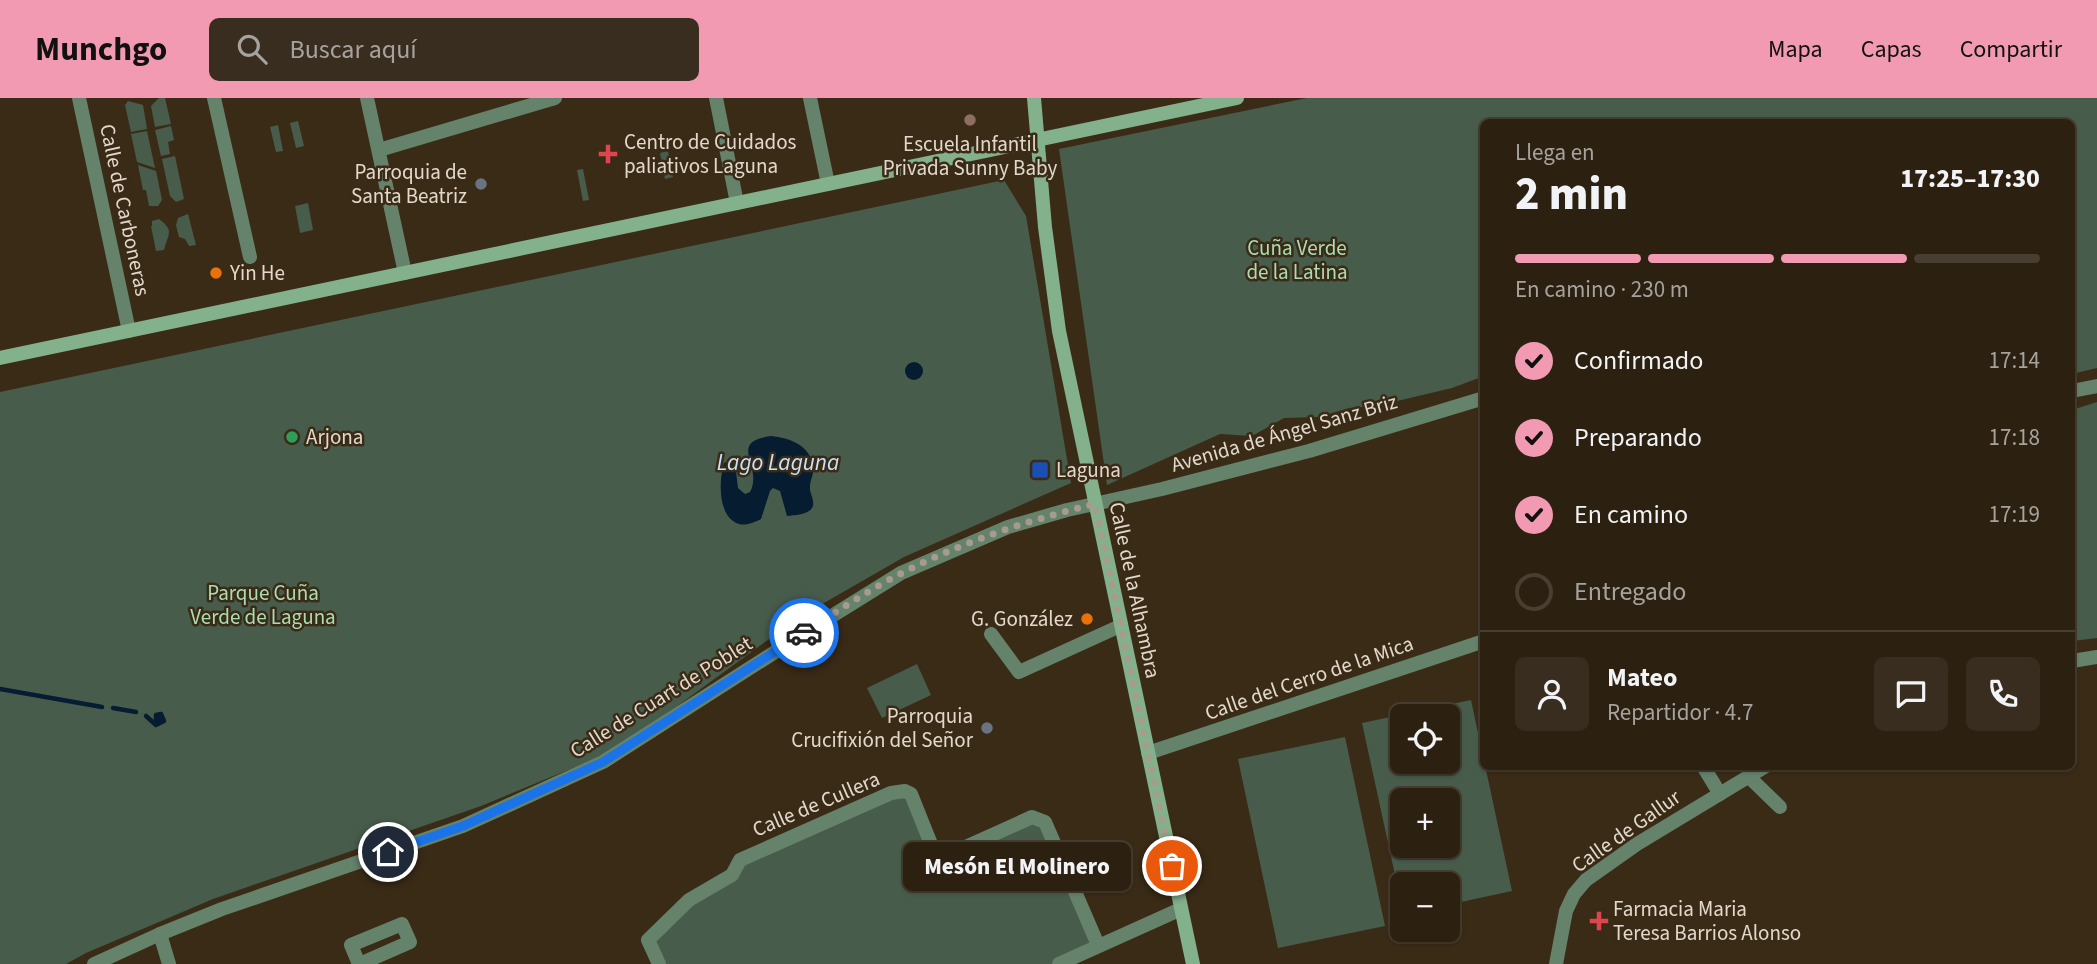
<!DOCTYPE html>
<html lang="es">
<meta charset="utf-8">
<style>
body{margin:0;font-family:"Source Sans 3",sans-serif;background:#382d1f;color:#f1f3f6;height:100vh;display:flex;flex-direction:column;font-size:26px;white-space:nowrap}
*{box-sizing:border-box;margin:0}
p{font-size:23px;color:#a6a39f}
.icon{flex:none;width:38px;height:38px;fill:none;stroke:currentColor;stroke-width:2;stroke-linecap:round;stroke-linejoin:round}
.map{position:relative;flex:1;overflow:hidden}
.drawer{position:absolute;left:1480px;top:21px;width:595px;height:651px;display:flex;flex-direction:column;background:#2c2011;border-radius:10px;box-shadow:0 2px 5px #0004,0 0 0 2px #483e31}
.drawer>*{flex:none}
.buttons{position:absolute;left:1390px;top:606px;display:grid;gap:14px}
.buttons a{display:grid;place-items:center;width:70px;height:70px;border-radius:10px;background:#2c2011;box-shadow:0 2px 5px #0004,0 0 0 2px #483e31;font-size:35px}
.pin{position:absolute;display:grid;place-items:center;width:60px;height:60px;color:#fff;margin:-30px;border:4px solid #fff;border-radius:50%;box-shadow:0 2px 7px #0007}
.courier{position:absolute;display:grid;place-items:center;width:70px;height:70px;margin:-35px;border:5px solid #1a73e8;border-radius:50%;background:#fff;color:#222;box-shadow:0 2px 9px #0007}
.bubble{position:absolute;height:49px;border-radius:10px;background:#2c2011;box-shadow:0 2px 5px #0004,0 0 0 2px #483e31;font-size:23px;font-weight:800;line-height:49px;text-align:center}
.head em{font-style:normal;font-weight:800}
.head div{display:flex;flex-direction:column-reverse}
.head{display:flex;align-items:center;justify-content:space-between;height:119px;padding:0 35px}
h1{font-size:46px;font-weight:800;line-height:52px}
.bar{display:grid;grid-template-columns:repeat(4,1fr);gap:10px 7px;align-content:center;height:84px;padding:0 35px}
.bar i{height:9px;border-radius:5px;background:#483e31}
.bar .active{background:#f19ab2}
.bar p{grid-column:span 4}
.line{display:flex;align-items:center;gap:18px;padding:0 35px;border-top:2px solid #483e31}
.line div{flex:1}
.round{display:grid;place-items:center;flex:none;width:74px;height:74px;border-radius:10px;background:#382d1f}
ol{padding:0 35px;list-style:none}
li{display:flex;align-items:center;gap:21px;height:77px}
li p{margin-inline-start:auto}
li .icon{padding:7px;border-radius:50%;background:#f19ab2;color:#111;stroke-width:4}
li:last-child{color:#a6a39f}
li i{width:38px;height:38px;border:4px solid #483e31;border-radius:50%}
header{display:flex;align-items:center;gap:42px;box-sizing:border-box;height:98px;padding:0 35px;background:#f19ab2;color:#111}
header strong{font-size:33px}
nav{display:flex;gap:38px;margin-inline-start:auto;font-size:24px}
.search{width:490px;height:63px;background:#382d1f;display:flex;align-items:center;gap:18px;box-sizing:border-box;padding:0 24px;border-radius:10px;color:#a6a39f;font-size:26px}
.map>svg:first-child{display:block}
.green{fill:#485c4c;fill-rule:evenodd}
.water{fill:#061c30}
.lines{fill:none;stroke-linecap:round;stroke-linejoin:round}
.stream{stroke:#061c30;stroke-width:4.5}
.street{stroke:#65826b;stroke-width:14}
.secondary{stroke:#82b18c;stroke-width:14}
.done{stroke:#a79b8d;stroke-width:7;stroke-dasharray:0 12.6}
.route{stroke:#1a73e8;stroke-width:9}
.education-dot{fill:#8d6e63;stroke:#3a2b17;stroke-width:2.5}
.health-dot{fill:#e0444e;stroke:#3a2b17;stroke-width:2.5}
.worship-dot{fill:#6b7280;stroke:#3a2b17;stroke-width:2.5}
.food-dot{fill:#e8710a;stroke:#3a2b17;stroke-width:2.5}
.leisure-dot{fill:#2e9e5b;stroke:#3a2b17;stroke-width:2.5}
.transit-dot{fill:#1a4fb4;stroke:#3a2b17;stroke-width:2.5}
.labels{text-anchor:middle;stroke-width:5;stroke-linejoin:round;paint-order:stroke}
.poi-label{font-size:21px;fill:#e2d8cc;stroke:#3a2b17;text-anchor:start}
.street-label{font-size:21px;fill:#e2d8cc;stroke:#3a2b17}
.park-label{font-size:21px;fill:#aaddb4;stroke:#3a2b17}
.water-label{font-size:23px;font-style:italic;fill:#c8e3fe;stroke:#3a2b17}
</style>
<header>
<strong>Munchgo</strong>
<div class="search"><svg class="icon" aria-label="search" viewBox="0 0 24 24"><circle cx="10" cy="10" r="6"/><path d="M15 15l6 6"/></svg>Buscar aquí</div>
<nav><a>Mapa</a><a>Capas</a><a>Compartir</a></nav>
</header>
<div class="map">
<svg width="2097" height="866" viewBox="0 0 2097 866">
<rect width="100%" height="100%" fill="#3a2b17"/>
<g class="green">
<path d="M159,0H165L171,26L155,29L151,8Z"/>
<path d="M1307,0H2097V270L2072,276V24H1484V278L1452,290L1376,308L1349,310L1319,319L1284,320L1252,338L1220,336L1107,387L1059,51Z"/>
<path d="M128,3L143,7L147,31L131,34L125,7Z"/>
<path d="M298,23L304,48L296,50L290,25Z"/>
<path d="M278,27L283,53L276,54L270,29Z"/>
<path d="M171,28L174,42L168,44L170,56L161,58L155,32Z"/>
<path d="M147,33L155,70L137,64L131,36Z"/>
<path d="M668,53L673,79L665,81L660,55Z"/>
<path d="M175,58L184,101L176,104L170,98L162,61Z"/>
<path d="M138,67L156,73L162,102L158,108H149L146,92H143Z"/>
<path d="M583,71L589,102L583,103L577,72Z"/>
<path d="M1004,82L1026,118L1071,385L904,459L798,520L676,609L597,660L481,708L213,801L86,855L66,866H0V294Z"/>
<path d="M308,105L313,132L300,135L295,108Z"/>
<path d="M188,116L196,147L189,148L185,141L179,139L176,127L178,120Z"/>
<path d="M159,121C175,133 168,136 164,152L156,153L151,128H152V123Z"/>
<path d="M2097,304V540L2072,543V312Z"/>
<path d="M917,566L931,597L882,620L867,590Z"/>
<path d="M1471,602L1512,793L1447,807V786H1402V809L1362,625ZM1402,618H1447V663H1402ZM1402,702H1447V747H1402Z"/>
<path d="M1345,639L1385,828L1278,850L1238,661Z"/>
<path d="M905,693L933,751L948,757L1032,719L1045,724L1098,847L1059,866H659L648,842L740,762Z"/>
</g>
<g class="water">
<circle cx="914" cy="273" r="9"/>
<path d="M771,338C790,340 809,347 813,367C815,375 810,381 810,389C809,395 816,403 812,410C808,417 794,417 787,418L780,393L773,390L770,393L761,421C755,424 746,428 739,426C717,419 719,382 724,365L729,363L735,366L738,390L745,396L750,394C764,368 726,344 771,338Z"/>
</g>
<g class="lines">
<g class="stream">
<path d="M0,591L102,609"/>
<path d="M113,610L136,614"/>
<path d="M146,618L156,627L164,623L161,616L156,617V623H159L158,620"/>
</g>
<g class="street">
<path d="M79,0L129,233"/>
<path d="M214,0L250,159"/>
<path d="M367,0L405,175"/>
<path d="M716,0L737,105"/>
<path d="M810,0L828,86"/>
<path d="M379,52L555,0"/>
<path d="M2072,293L2097,288"/>
<path d="M991,536L1019,574L1120,528"/>
<path d="M2072,563L2097,559"/>
<path d="M1148,655L1484,543"/>
<path d="M1703,668L1720,696"/>
<path d="M1749,679L1780,709"/>
<path d="M160,836L169,866"/>
<path d="M94,866L160,836L222,811L463,728L603,664L811,531L901,475L1008,429L1067,412L1162,391L1309,353L1484,300"/>
<path d="M359,866L351,847L402,826L410,844L360,866"/>
<path d="M659,866L648,842L689,802L732,777L740,762L891,695L905,693L911,696L933,751L948,757L1032,719L1045,724L1098,847"/>
<path d="M1059,866L1181,811"/>
<path d="M1556,866L1566,813L1574,796L1586,782L1637,746L1766,668"/>
</g>
<g class="secondary">
<path d="M1034,0L1045,129L1059,233L1193,866"/>
<path d="M0,260L1237,0"/>
</g>
</g>
<g class="lines">
<path class="done" d="M804,535C836,514 870,491 904,474C965,443 1029,422 1095,406L1172,768"/>
<path class="route" d="M388,754L463,728L603,664L804,535"/>
</g>
<circle class="education-dot" cx="970" cy="22" r="7"/>
<g class="health-dot">
<path d="M604.5 45.5h7v7h7v7h-7v7h-7v-7h-7v-7h7z"/>
<path d="M1595.5 812.5h7v7h7v7h-7v7h-7v-7h-7v-7h7z"/>
</g>
<g class="worship-dot">
<circle cx="481" cy="86" r="7"/>
<circle cx="987" cy="630" r="7"/>
</g>
<g class="food-dot">
<circle cx="216" cy="175" r="7"/>
<circle cx="1087" cy="521" r="7"/>
</g>
<circle class="leisure-dot" cx="292" cy="339" r="7"/>
<rect class="transit-dot" x="1031" y="363" width="18" height="18" rx="3.5"/>
<g class="labels">
<g class="poi-label">
<text x="624" y="51">Centro de Cuidados<tspan x="624" dy="24">paliativos Laguna</tspan></text>
<text x="970" y="53" text-anchor="middle">Escuela Infantil<tspan x="970" dy="24">Privada Sunny Baby</tspan></text>
<text x="467" y="81" text-anchor="end">Parroquia de<tspan x="467" dy="24">Santa Beatriz</tspan></text>
<text x="230" y="182">Yin He</text>
<text x="306" y="346">Arjona</text>
<text x="1056" y="379">Laguna</text>
<text x="1073" y="528" text-anchor="end">G. González</text>
<text x="973" y="625" text-anchor="end">Parroquia<tspan x="973" dy="24">Crucifixión del Señor</tspan></text>
<text x="1613" y="818">Farmacia Maria<tspan x="1613" dy="24">Teresa Barrios Alonso</tspan></text>
</g>
<g class="street-label">
<text transform="translate(125 112) rotate(78)" y="7">Calle de Carboneras</text>
<text transform="translate(1284 335) rotate(-16)" y="7">Avenida de Ángel Sanz Briz</text>
<text transform="translate(1135 492) rotate(78)" y="7">Calle de la Alhambra</text>
<text transform="translate(1309 580) rotate(-19)" y="7">Calle del Cerro de la Mica</text>
<text transform="translate(661 599) rotate(-32)" y="7">Calle de Cuart de Poblet</text>
<text transform="translate(816 706) rotate(-23)" y="7">Calle de Cullera</text>
<text transform="translate(1626 733) rotate(-35)" y="7">Calle de Gallur</text>
</g>
<g class="park-label">
<text x="1297" y="157">Cuña Verde<tspan x="1297" dy="24">de la Latina</tspan></text>
<text x="263" y="502">Parque Cuña<tspan x="263" dy="24">Verde de Laguna</tspan></text>
</g>
<g class="water-label">
<text x="778" y="372">Lago Laguna</text>
</g>
</g>
</svg>
<div class="buttons">
<a><svg class="icon" aria-label="locate" viewBox="0 0 24 24"><circle cx="12" cy="12" r="6"/><path d="M12 2v4M12 18v4M2 12h4M18 12h4"/></svg></a>
<a>+</a>
<a>−</a>
</div>
<div class="pin" style="left:1172px;top:768px;background:#ea580c"><svg class="icon" aria-label="bag" viewBox="0 0 24 24"><path d="M5 8h14l-1 12H6zM9 8a3 3 0 0 1 6 0"/></svg></div>
<div class="pin" style="left:388px;top:754px;background:#1f2937"><svg class="icon" aria-label="home" viewBox="0 0 24 24"><path d="M3 11l9-7 9 7M6 9v11h12V9"/></svg></div>
<div class="courier" style="left:804px;top:535px"><svg class="icon" aria-label="car" viewBox="0 0 24 24"><path d="M5 17H2v-5l4-1 3-4h7l3 4 3 1v5h-3M9 17h6M6 11h13"/><circle cx="7" cy="17" r="2"/><circle cx="17" cy="17" r="2"/></svg></div>
<div class="bubble" style="left:903px;top:744px;width:228px">Mesón El Molinero</div>
<section class="drawer">
<div class="head"><div><h1>2 min</h1><p>Llega en</p></div><em>17:25–17:30</em></div>
<div class="bar"><i class="active"></i><i class="active"></i><i class="active"></i><i></i><p>En camino · 230 m</p></div>
<ol>
<li><svg class="icon" aria-label="check" viewBox="0 0 24 24"><path d="M5 12l5 5 9-10"/></svg>Confirmado<p>17:14</p></li>
<li><svg class="icon" aria-label="check" viewBox="0 0 24 24"><path d="M5 12l5 5 9-10"/></svg>Preparando<p>17:18</p></li>
<li><svg class="icon" aria-label="check" viewBox="0 0 24 24"><path d="M5 12l5 5 9-10"/></svg>En camino<p>17:19</p></li>
<li><i></i>Entregado</li>
</ol>
<div class="line" style="height:126px"><a class="round"><svg class="icon" aria-label="person" viewBox="0 0 24 24"><circle cx="12" cy="8" r="4"/><path d="M4 21q1-7 8-7t8 7"/></svg></a><div><b>Mateo</b><p>Repartidor · 4.7</p></div><a class="round"><svg class="icon" aria-label="chat" viewBox="0 0 24 24"><path d="M4 5h16v11H9l-5 4z"/></svg></a><a class="round"><svg class="icon" aria-label="phone" viewBox="0 0 24 24"><path d="M5 4h4l2 5-3 2q2 4 5 5l2-3 5 2v4C11 20 4 13 5 4z"/></svg></a></div>
</section>
</div>
